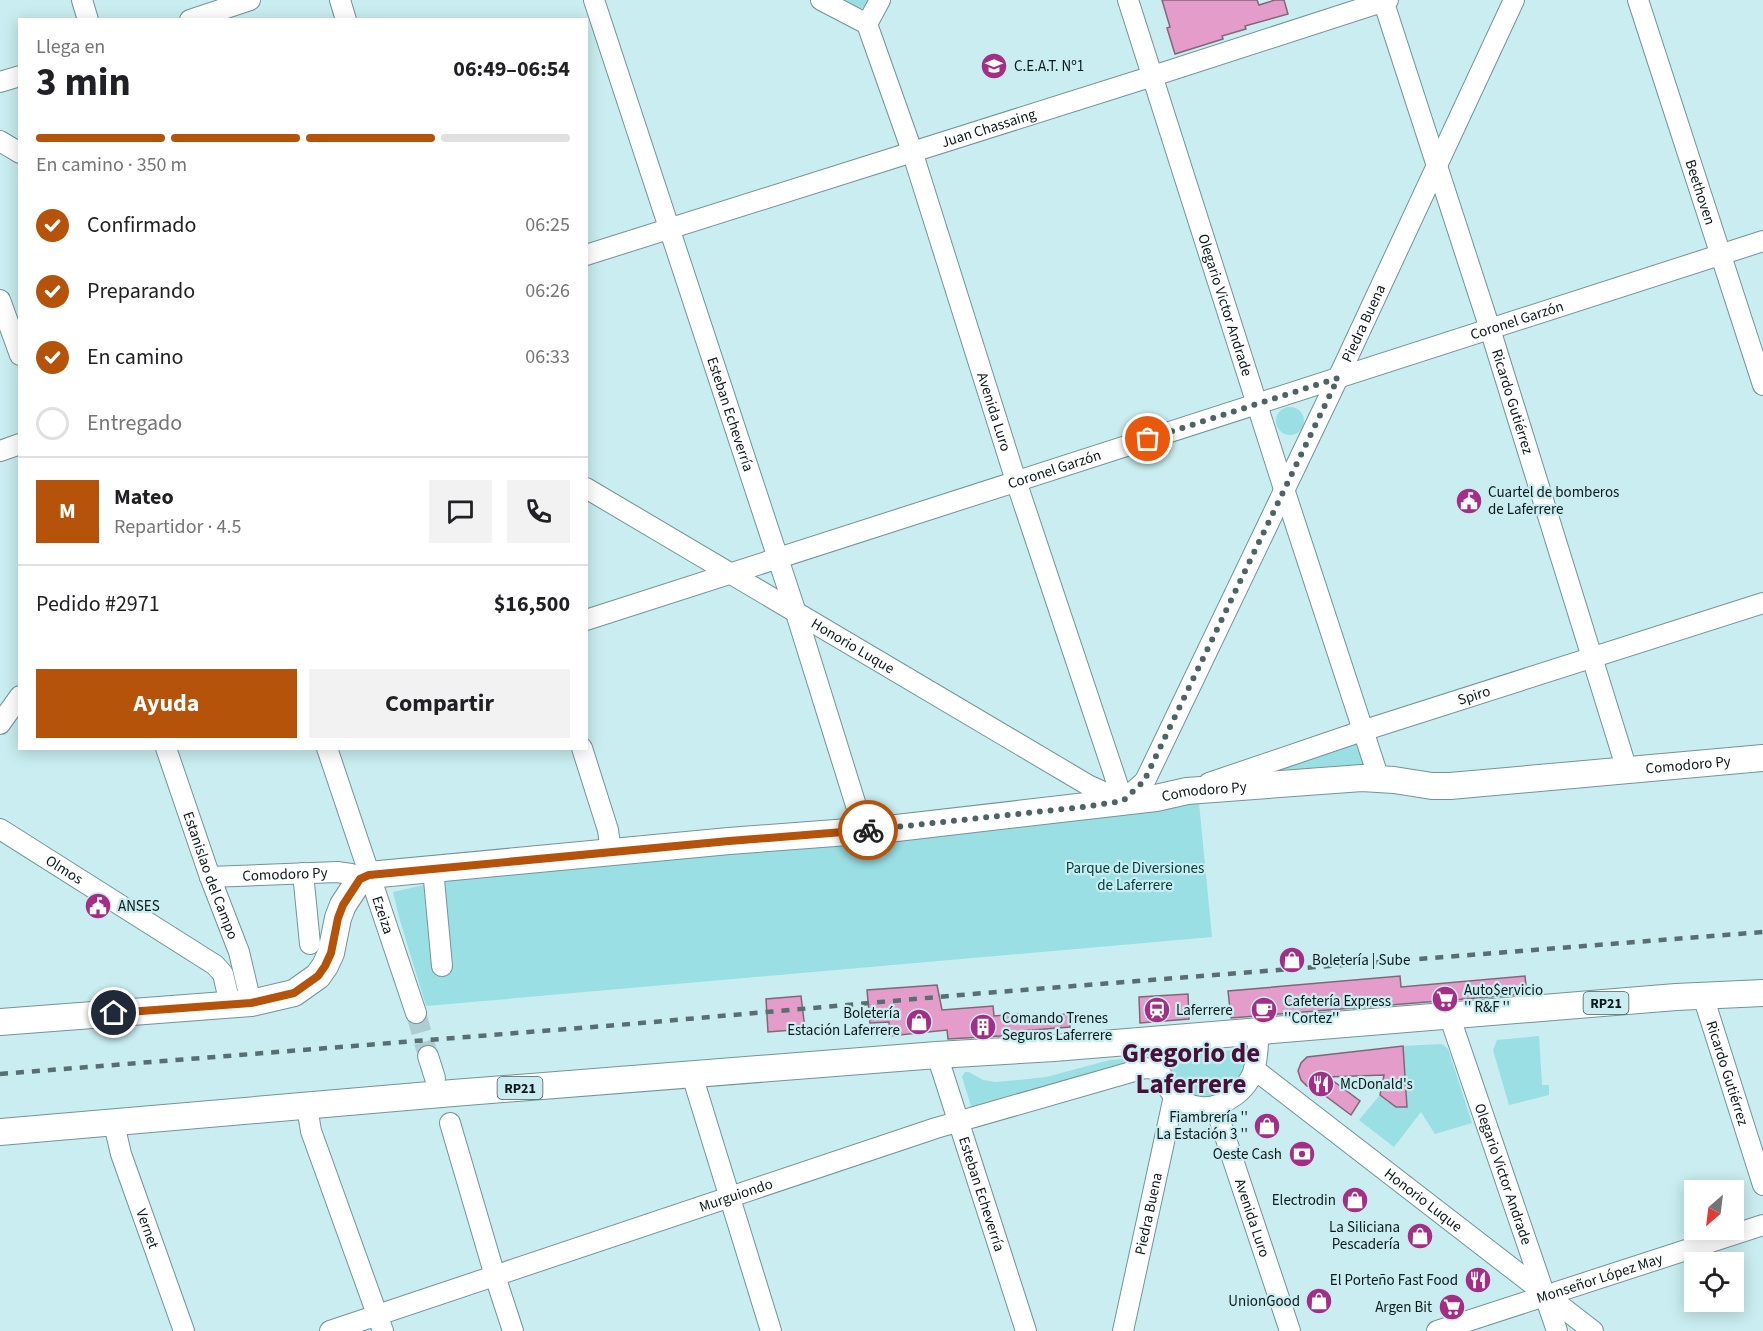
<!DOCTYPE html>
<html lang="es">
<meta charset="utf-8">
<style>
body{margin:0;font-family:"Source Sans 3",sans-serif;background:#f2f2f2;color:#202124;height:100vh;display:flex;flex-direction:column;font-size:22px;white-space:nowrap}
*{box-sizing:border-box;margin:0}
p{font-size:20px;color:#757577}
.icon{flex:none;width:33px;height:33px;fill:none;stroke:currentColor;stroke-width:2;stroke-linecap:round;stroke-linejoin:round}
.map{position:relative;flex:1;overflow:hidden}
.details{position:absolute;left:18px;top:18px;width:570px;height:732px;display:flex;flex-direction:column;background:#fff;border-radius:0px;box-shadow:0 3px 15px #0003}
.details>*{flex:none}
.needle{width:39px;rotate:208deg}
.buttons{position:absolute;left:1684px;top:1180px;display:grid;gap:12px}
.buttons a{display:grid;place-items:center;width:60px;height:60px;border-radius:0px;background:#fff;box-shadow:0 3px 15px #0003;font-size:30px}
.pin{position:absolute;display:grid;place-items:center;width:51px;height:51px;color:#fff;margin:-26px;border:3px solid #fff;border-radius:50%;box-shadow:0 2px 6px #0007}
.courier{position:absolute;display:grid;place-items:center;width:60px;height:60px;margin:-30px;border:4px solid #b45309;border-radius:50%;background:#fff;color:#222;box-shadow:0 2px 8px #0007}
.headline em{font-style:normal;font-weight:700}
.headline div{display:flex;flex-direction:column-reverse}
.headline{display:flex;align-items:center;justify-content:space-between;height:102px;padding:0 18px}
h1{font-size:39px;font-weight:700;line-height:45px}
.bar{display:grid;grid-template-columns:repeat(4,1fr);gap:9px 6px;align-content:center;height:72px;padding:0 18px}
.bar i{height:8px;border-radius:4px;background:#e0e0e0}
.bar .current{background:#b45309}
.bar p{grid-column:span 4}
.line{display:flex;align-items:center;gap:15px;padding:0 18px;border-top:2px solid #e0e0e0}
.line div{flex:1}
.round{display:grid;place-items:center;flex:none;width:63px;height:63px;border-radius:0px;background:#f2f2f2}
ol{padding:0 18px;list-style:none}
li{display:flex;align-items:center;gap:18px;height:66px}
li p{margin-inline-start:auto}
li .icon{padding:6px;border-radius:50%;background:#b45309;color:#fff;stroke-width:4}
li:last-child{color:#757577}
li i{width:33px;height:33px;border:3px solid #e0e0e0;border-radius:50%}
.action{display:flex;gap:12px;margin-top:auto;padding:12px 18px}
.action a{flex:1;height:69px;border-radius:0px;background:#b45309;color:#fff;font-size:24px;font-weight:700;line-height:69px;text-align:center}
.action a+a{background:#f2f2f2;color:#202124}
.map>svg:first-child{display:block}
.green{fill:#99dfe4}
.building{fill:#e49ccb;stroke:#806777;stroke-width:1.5}
.lines{fill:none;stroke-linecap:round;stroke-linejoin:round}
.minor-tunnel{stroke:#adcdd0;stroke-width:20;stroke-dasharray:20 10;stroke-linecap:butt}
.minor-casing{stroke:#729497;stroke-width:22}
.major-casing{stroke:#729497;stroke-width:28}
.minor{stroke:#fff;stroke-width:20}
.major{stroke:#fff;stroke-width:26}
.rail{stroke:#586e70;stroke-width:4.5;stroke-dasharray:8 8;stroke-linecap:butt}
.done{stroke:#4e6366;stroke-width:6;stroke-dasharray:0 10.8}
.route{stroke:#b45309;stroke-width:8}
.labels{text-anchor:middle;stroke-width:4.5;stroke-linejoin:round;paint-order:stroke}
.shield{fill:#c9edf0;stroke:#45595b;stroke-width:1.5}
.shield-label{font-size:14px;font-weight:bold;fill:#0c191b}
.poi-label{font-size:15px;fill:#0c191b;stroke:#c9edf0;text-anchor:start}
.street-label{font-size:15px;fill:#0c191b;stroke:#c9edf0}
.park-label{font-size:15px;fill:#003a3d;stroke:#c9edf0}
.town-label{font-size:27px;font-weight:bold;fill:#480f39;stroke:#c9edf0}
</style>
<div class="map">
<svg width="1763" height="1331" viewBox="0 0 1763 1331">
<rect width="100%" height="100%" fill="#c9edf0"/>
<g class="green">
<path d="M840,0H872L866,7L857,9Z"/>
<circle cx="1290" cy="421" r="14"/>
<path d="M1355,744L1360,745L1366,767L1266,773Z"/>
<path d="M1199,803L1212,937L426,1006L399,917L393,892L473,874Z"/>
<path d="M1539,1036L1542,1085H1549V1095L1509,1105L1493,1050L1497,1040Z"/>
<path d="M1442,1044L1448,1049L1472,1123L1435,1134L1421,1112L1394,1147L1359,1120L1380,1095L1396,1107L1403,1046Z"/>
<path d="M1248,1049L1246,1073L1224,1096C1216,1097 1207,1099 1199,1098C1182,1096 1173,1080 1165,1066L972,1109L962,1077L965,1072H969L983,1080L995,1082L1019,1080L1046,1077L1110,1060Z"/>
</g>
<g class="building">
<path d="M1162,0H1257L1259,5L1275,0H1284L1288,14L1245,26L1246,29L1222,36L1223,39L1175,54L1167,28L1170,27Z"/>
<path d="M1400,976L1401,987L1525,976L1527,994L1231,1018L1228,991Z"/>
<path d="M937,985L942,1010L993,1006L994,1016L1019,1014V1017L1068,1014L1070,1027L1020,1031V1035L948,1039L947,1030L890,1036L889,1022L870,1023L867,990Z"/>
<path d="M1188,994L1189,1019L1140,1023L1139,997Z"/>
<path d="M801,996L805,1029L768,1032L766,999Z"/>
<path d="M1403,1046L1407,1107H1396L1380,1095L1384,1075L1328,1077L1360,1101L1351,1115L1316,1089L1307,1086L1301,1080L1298,1071L1301,1063L1307,1057Z"/>
</g>
<g class="lines">
<path class="minor-tunnel" d="M416,1013L428,1056"/>
<defs>
<g id="minor">
<path d="M82,0L88,20"/>
<path d="M340,0L346,20"/>
<path id="s1" d="M594,0L796,613L864,831"/>
<path id="s2" d="M821,0L867,24L912,151L1016,481L1123,801"/>
<path id="s3" d="M1128,0L1284,489L1379,779"/>
<path id="s4" d="M1383,0L1490,329L1627,770"/>
<path id="s5" d="M1638,0L1763,385"/>
<path d="M190,20L250,0"/>
<path d="M867,24L880,0"/>
<path d="M0,82L20,76"/>
<path d="M0,141L20,153"/>
<path id="s6" d="M586,255L1153,76L1388,0"/>
<path d="M0,300L20,355"/>
<path d="M0,451L20,444"/>
<path id="s7" d="M586,488L1088,785L1123,801"/>
<path id="s8" d="M586,620L1763,241"/>
<path d="M0,724L20,696"/>
<path id="s9" d="M166,748L210,877L239,952L251,1003"/>
<path id="s10" d="M327,748L416,1013"/>
<path d="M582,748L608,830L611,852"/>
<path id="s11" d="M1209,783L1362,731L1763,603"/>
<path id="s12" d="M1123,801L1145,781L1338,378L1514,0"/>
<path id="s13" d="M0,829L215,965L223,974L230,1004"/>
<path d="M433,869L442,966"/>
<path d="M303,873L310,944"/>
<path id="s14" d="M210,877L337,872L351,874L360,879"/>
<path id="s15" d="M1703,996L1763,1185"/>
<path id="s16" d="M1449,1015L1557,1331"/>
<path id="s17" d="M937,1055L1026,1331"/>
<path d="M428,1056L435,1078"/>
<path id="s18" d="M1254,1069L1593,1331"/>
<path d="M692,1075L771,1331"/>
<path id="s19" d="M1215,1106L1290,1331"/>
<path d="M307,1107L311,1131L383,1331"/>
<path d="M450,1123L495,1276L513,1331"/>
<path id="s20" d="M114,1124L121,1154L184,1331"/>
<path id="s21" d="M330,1331L936,1128L1145,1068C1167,1069 1161,1082 1173,1095C1176,1098 1180,1100 1184,1102C1195,1108 1209,1109 1220,1104C1254,1089 1259,1065 1258,1031"/>
<path id="s22" d="M1123,1331L1174,1096"/>
<path id="s23" d="M1437,1331L1763,1225"/>
</g>
<g id="major">
<path id="s24" d="M0,1022L251,1003L294,993L318,976L325,966L331,953L338,918L343,905L360,879L369,875L729,841L888,829L1156,798L1187,791L1362,778L1394,780L1432,786H1450L1763,758"/>
<path d="M0,1132L453,1093L937,1055L1054,1048L1676,997L1763,993"/>
</g>
</defs>
<use href="#minor" class="minor-casing"/>
<use href="#major" class="major-casing"/>
<use href="#minor" class="minor"/>
<use href="#major" class="major"/>
<path class="rail" d="M0,1074L630,1024L972,994L1763,932"/>
</g>
<g class="lines">
<path class="done" d="M868,830L1083,807L1123,801L1144,781L1338,378L1148,439"/>
<path class="route" d="M114,1013L251,1003L294,993L318,976L325,966L331,953L338,918L343,905L360,879L369,875L729,841L868,830"/>
</g>
<defs>
<symbol id="school-disc" viewBox="-11 -11 22 22"><circle r="9.5" fill="#a42d85" stroke="#c9edf0"/><path d="M0-5L7-2L0 1L-7-2ZM-4 1L0 2.5L4 1V4Q0 6-4 4Z" fill="#fff"/></symbol>
<symbol id="civic-disc" viewBox="-11 -11 22 22"><circle r="9.5" fill="#a42d85" stroke="#c9edf0"/><path d="M-.6-6.5H3V-4.5H.6V-3L4-1V1h2V6H-6V1h2V-1L-.6-3ZM-1.2 2.5V6h2.4V2.5Z" fill="#fff"/></symbol>
<symbol id="shop-disc" viewBox="-11 -11 22 22"><circle r="9.5" fill="#a42d85" stroke="#c9edf0"/><path d="M-5-2.5h2.3a2.7 3.5 0 0 1 5.4 0H5L5.5 6h-11ZM-1.5-2.5h3a1.5 2.3 0 0 0-3 0Z" fill="#fff"/></symbol>
<symbol id="supermarket-disc" viewBox="-11 -11 22 22"><circle r="9.5" fill="#a42d85" stroke="#c9edf0"/><path d="M-6-5.5h2.5l.6 2H6L4.5 2H-2.5L-4.4-4H-6ZM-1.5 3.2a1.3 1.3 0 1 0 .1 0ZM3 3.2a1.3 1.3 0 1 0 .1 0Z" fill="#fff"/></symbol>
<symbol id="station-disc" viewBox="-11 -11 22 22"><circle r="9.5" fill="#a42d85" stroke="#c9edf0"/><path d="M-3-6H3Q5-6 5-4V2Q5 4 3 4L4.5 6H3L1.5 4h-3L-3 6H-4.5L-3 4Q-5 4-5 2V-4Q-5-6-3-6ZM-3.5-4v3h7v-3ZM-3.5 1v1.5H-2V1ZM2 1v1.5H3.5V1Z" fill="#fff"/></symbol>
<symbol id="cafe-disc" viewBox="-11 -11 22 22"><circle r="9.5" fill="#a42d85" stroke="#c9edf0"/><path d="M-5.5-4.5H6V0H3Q3 3.5 0 3.5H-2.5Q-5.5 3.5-5.5 0ZM3-3.2v2h1.7v-2ZM-6 4.5H4V6H-6Z" fill="#fff"/></symbol>
<symbol id="building-disc" viewBox="-11 -11 22 22"><circle r="9.5" fill="#a42d85" stroke="#c9edf0"/><path d="M-4-6H4V6H1V3H-1V6H-4ZM-2.5-4.3h1.7v1.8h-1.7ZM.8-4.3h1.7v1.8H.8ZM-2.5-1h1.7V.8h-1.7ZM.8-1h1.7V.8H.8Z" fill="#fff"/></symbol>
<symbol id="restaurant-disc" viewBox="-11 -11 22 22"><circle r="9.5" fill="#a42d85" stroke="#c9edf0"/><path d="M-5-6h1v4h1v-4h1v4h1v-4h1v5L-1.5 .5V6h-2V.5L-5-1ZM5-6V6H3V1.5H1.5Q1.5-4 5-6Z" fill="#fff"/></symbol>
<symbol id="bank-disc" viewBox="-11 -11 22 22"><circle r="9.5" fill="#a42d85" stroke="#c9edf0"/><path d="M-6-4H6V4H-6ZM0-2.3a2.3 2.3 0 1 0 0 4.6a2.3 2.3 0 1 0 0-4.6Z" fill="#fff"/></symbol>
</defs>
<g fill-rule="evenodd">
<use href="#school-disc" x="979" y="51" width="30" height="30"/>
<use href="#civic-disc" x="1454" y="486" width="30" height="30"/>
<use href="#civic-disc" x="83" y="891" width="30" height="30"/>
<use href="#shop-disc" x="1277" y="945" width="30" height="30"/>
<use href="#supermarket-disc" x="1430" y="984" width="30" height="30"/>
<use href="#station-disc" x="1142" y="995" width="30" height="30"/>
<use href="#cafe-disc" x="1249" y="995" width="30" height="30"/>
<use href="#shop-disc" x="904" y="1007" width="30" height="30"/>
<use href="#building-disc" x="968" y="1012" width="30" height="30"/>
<use href="#restaurant-disc" x="1306" y="1069" width="30" height="30"/>
<use href="#shop-disc" x="1252" y="1111" width="30" height="30"/>
<use href="#bank-disc" x="1287" y="1139" width="30" height="30"/>
<use href="#shop-disc" x="1340" y="1185" width="30" height="30"/>
<use href="#shop-disc" x="1405" y="1221" width="30" height="30"/>
<use href="#restaurant-disc" x="1463" y="1265" width="30" height="30"/>
<use href="#shop-disc" x="1304" y="1286" width="30" height="30"/>
<use href="#supermarket-disc" x="1437" y="1292" width="30" height="30"/>
</g>
<g class="labels">
<g class="shield">
<rect x="1583.5" y="992" width="45" height="22" rx="4.5"/>
<rect x="497.5" y="1077" width="45" height="22" rx="4.5"/>
</g>
<g class="shield-label">
<text x="1606" y="1008">RP21</text>
<text x="520" y="1093">RP21</text>
</g>
<g class="poi-label">
<text x="1014" y="71">C.E.A.T. Nº1</text>
<text x="1488" y="497">Cuartel de bomberos<tspan x="1488" dy="17">de Laferrere</tspan></text>
<text x="118" y="911">ANSES</text>
<text x="1312" y="965">Boletería | Sube</text>
<text x="1464" y="995">Auto$ervicio<tspan x="1464" dy="17">'' R&amp;F ''</tspan></text>
<text x="1284" y="1006">Cafetería Express<tspan x="1284" dy="17">''Cortez''</tspan></text>
<text x="1176" y="1015">Laferrere</text>
<text x="900" y="1018" text-anchor="end">Boletería<tspan x="900" dy="17">Estación Laferrere</tspan></text>
<text x="1002" y="1023">Comando Trenes<tspan x="1002" dy="17">Seguros Laferrere</tspan></text>
<text x="1340" y="1089">McDonald's</text>
<text x="1248" y="1122" text-anchor="end">Fiambrería ''<tspan x="1248" dy="17">La Estación 3 ''</tspan></text>
<text x="1282" y="1159" text-anchor="end">Oeste Cash</text>
<text x="1336" y="1205" text-anchor="end">Electrodin</text>
<text x="1400" y="1232" text-anchor="end">La Siliciana<tspan x="1400" dy="17">Pescadería</tspan></text>
<text x="1458" y="1285" text-anchor="end">El Porteño Fast Food</text>
<text x="1300" y="1306" text-anchor="end">UnionGood</text>
<text x="1432" y="1312" text-anchor="end">Argen Bit</text>
</g>
<g class="street-label">
<text dy="5" stroke="none"><textPath href="#s6" startOffset="422">Juan Chassaing</textPath></text>
<text dy="5" stroke="none"><textPath href="#s5" startOffset="202">Beethoven</textPath></text>
<text dy="5" stroke="none"><textPath href="#s3" startOffset="320">Olegario Victor Andrade</textPath></text>
<text dy="5" stroke="none"><textPath href="#s8" startOffset="978">Coronel Garzón</textPath></text>
<text dy="5" stroke="none"><textPath href="#s12" startOffset="537">Piedra Buena</textPath></text>
<text dy="5" stroke="none"><textPath href="#s4" startOffset="422">Ricardo Gutiérrez</textPath></text>
<text dy="5" stroke="none"><textPath href="#s2" startOffset="460">Avenida Luro</textPath></text>
<text dy="5" stroke="none"><textPath href="#s1" startOffset="436">Esteban Echeverría</textPath></text>
<text dy="5" stroke="none"><textPath href="#s8" startOffset="492">Coronel Garzón</textPath></text>
<text dy="5" stroke="none"><textPath href="#s7" startOffset="310">Honorio Luque</textPath></text>
<text dy="5" stroke="none"><textPath href="#s11" startOffset="279">Spiro</textPath></text>
<text dy="5" stroke="none"><textPath href="#s24" startOffset="1768">Comodoro Py</textPath></text>
<text dy="5" stroke="none"><textPath href="#s24" startOffset="1282">Comodoro Py</textPath></text>
<text dy="5" stroke="none"><textPath href="#s13" startOffset="76">Olmos</textPath></text>
<text dy="5" stroke="none"><textPath href="#s14" startOffset="75">Comodoro Py</textPath></text>
<text dy="5" stroke="none"><textPath href="#s9" startOffset="135">Estanislao del Campo</textPath></text>
<text dy="5" stroke="none"><textPath href="#s10" startOffset="176">Ezeiza</textPath></text>
<text dy="5" stroke="none"><textPath href="#s15" startOffset="81">Ricardo Gutiérrez</textPath></text>
<text dy="5" stroke="none"><textPath href="#s16" startOffset="168">Olegario Victor Andrade</textPath></text>
<text dy="5" stroke="none"><textPath href="#s17" startOffset="146">Esteban Echeverría</textPath></text>
<text dy="5" stroke="none"><textPath href="#s21" startOffset="428">Murguiondo</textPath></text>
<text dy="5" stroke="none"><textPath href="#s18" startOffset="214">Honorio Luque</textPath></text>
<text dy="5" stroke="none"><textPath href="#s22" startOffset="120">Piedra Buena</textPath></text>
<text dy="5" stroke="none"><textPath href="#s19" startOffset="118">Avenida Luro</textPath></text>
<text dy="5" stroke="none"><textPath href="#s20" startOffset="110">Vernet</textPath></text>
<text dy="5" stroke="none"><textPath href="#s23" startOffset="171">Monseñor López May</textPath></text>
</g>
<g class="park-label">
<text x="1135" y="873">Parque de Diversiones<tspan x="1135" dy="17">de Laferrere</tspan></text>
</g>
<g class="town-label">
<text x="1191" y="1062">Gregorio de<tspan x="1191" dy="31">Laferrere</tspan></text>
</g>
</g>
</svg>
<div class="buttons">
<a><svg class="needle" viewBox="-14 -14 28 28"><path d="M0-13l5 13h-10z" fill="#e53935"/><path d="M0 13l5-13h-10z" fill="#757577"/></svg></a>
<a><svg class="icon" aria-label="locate" viewBox="0 0 24 24"><circle cx="12" cy="12" r="6"/><path d="M12 2v4M12 18v4M2 12h4M18 12h4"/></svg></a>
</div>
<div class="pin" style="left:1148px;top:439px;background:#ea580c"><svg class="icon" aria-label="bag" viewBox="0 0 24 24"><path d="M5 8h14l-1 12H6zM9 8a3 3 0 0 1 6 0"/></svg></div>
<div class="pin" style="left:114px;top:1013px;background:#1f2937"><svg class="icon" aria-label="home" viewBox="0 0 24 24"><path d="M3 11l9-7 9 7M6 9v11h12V9"/></svg></div>
<div class="courier" style="left:868px;top:830px"><svg class="icon" aria-label="bike" viewBox="0 0 24 24"><circle cx="6" cy="16" r="4"/><circle cx="18" cy="16" r="4"/><path d="M6 16l4-8h5l3 8M10 8l3 8H6M13 5h3"/></svg></div>
<section class="details">
<div class="headline"><div><h1>3 min</h1><p>Llega en</p></div><em>06:49–06:54</em></div>
<div class="bar"><i class="current"></i><i class="current"></i><i class="current"></i><i></i><p>En camino · 350 m</p></div>
<ol>
<li><svg class="icon" aria-label="check" viewBox="0 0 24 24"><path d="M5 12l5 5 9-10"/></svg>Confirmado<p>06:25</p></li>
<li><svg class="icon" aria-label="check" viewBox="0 0 24 24"><path d="M5 12l5 5 9-10"/></svg>Preparando<p>06:26</p></li>
<li><svg class="icon" aria-label="check" viewBox="0 0 24 24"><path d="M5 12l5 5 9-10"/></svg>En camino<p>06:33</p></li>
<li><i></i>Entregado</li>
</ol>
<div class="line" style="height:108px"><b class="round" style="background:#b45309;color:#fff">M</b><div><b>Mateo</b><p>Repartidor · 4.5</p></div><a class="round"><svg class="icon" aria-label="chat" viewBox="0 0 24 24"><path d="M4 5h16v11H9l-5 4z"/></svg></a><a class="round"><svg class="icon" aria-label="phone" viewBox="0 0 24 24"><path d="M5 4h4l2 5-3 2q2 4 5 5l2-3 5 2v4C11 20 4 13 5 4z"/></svg></a></div>
<div class="line" style="height:78px"><div>Pedido #2971</div><b>$16,500</b></div>
<div class="action"><a>Ayuda</a><a>Compartir</a></div>
</section>
</div>
